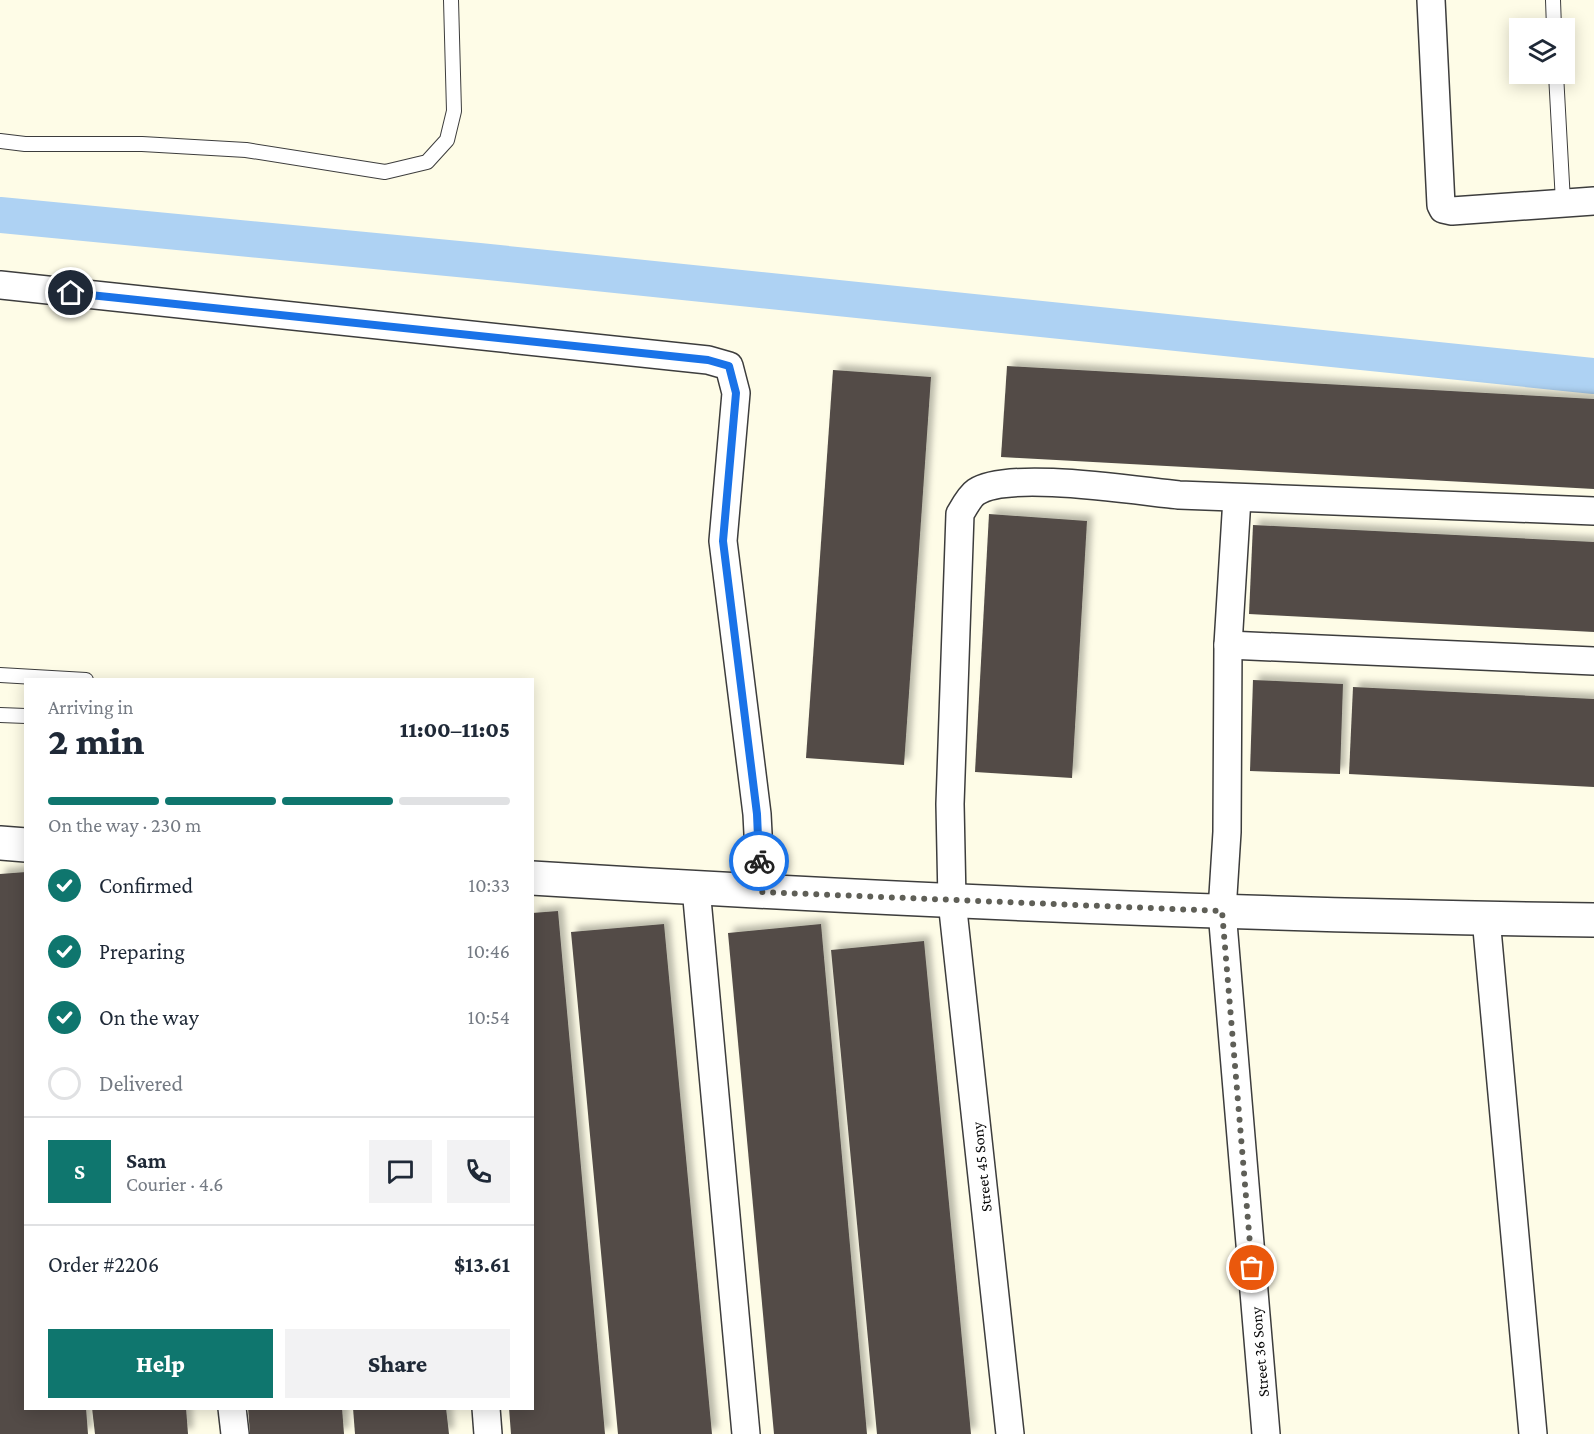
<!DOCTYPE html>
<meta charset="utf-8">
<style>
body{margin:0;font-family:"Crimson Pro",serif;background:#f2f2f3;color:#1f2937;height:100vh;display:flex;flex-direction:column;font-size:22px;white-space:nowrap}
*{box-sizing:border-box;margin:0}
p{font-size:20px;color:#747a83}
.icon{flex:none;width:33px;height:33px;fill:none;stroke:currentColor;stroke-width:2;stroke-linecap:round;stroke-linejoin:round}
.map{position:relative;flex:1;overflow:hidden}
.sheet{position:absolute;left:24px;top:678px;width:510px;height:732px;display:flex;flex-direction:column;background:#fff;border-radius:0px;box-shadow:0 3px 15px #0003}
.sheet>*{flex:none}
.tools{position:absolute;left:1509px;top:18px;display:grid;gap:12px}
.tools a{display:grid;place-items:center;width:66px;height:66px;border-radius:0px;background:#fff;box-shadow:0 3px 15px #0003;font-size:30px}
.pin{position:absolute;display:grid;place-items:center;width:51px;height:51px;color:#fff;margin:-26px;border:3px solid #fff;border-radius:50%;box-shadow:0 2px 6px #0007}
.courier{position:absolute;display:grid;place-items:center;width:60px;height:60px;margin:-30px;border:4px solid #1a73e8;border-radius:50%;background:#fff;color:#222;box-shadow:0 2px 8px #0007}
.summary em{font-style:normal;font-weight:800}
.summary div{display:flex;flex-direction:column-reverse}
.summary{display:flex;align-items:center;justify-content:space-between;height:102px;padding:0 24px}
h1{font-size:39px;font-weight:800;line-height:45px}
.bar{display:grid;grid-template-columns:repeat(4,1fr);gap:9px 6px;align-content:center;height:72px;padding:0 24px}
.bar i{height:8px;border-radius:4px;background:#e0e1e3}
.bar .selected{background:#0f766e}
.bar p{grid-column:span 4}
.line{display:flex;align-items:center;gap:15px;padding:0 24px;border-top:2px solid #e0e1e3}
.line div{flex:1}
.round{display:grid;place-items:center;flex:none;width:63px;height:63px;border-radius:0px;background:#f2f2f3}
ol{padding:0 24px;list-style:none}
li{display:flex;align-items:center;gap:18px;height:66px}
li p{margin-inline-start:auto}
li .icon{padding:6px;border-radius:50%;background:#0f766e;color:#fff;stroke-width:4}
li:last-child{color:#747a83}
li i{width:33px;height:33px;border:3px solid #e0e1e3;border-radius:50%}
.action{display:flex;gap:12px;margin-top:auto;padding:12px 24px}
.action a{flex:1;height:69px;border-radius:0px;background:#0f766e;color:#fff;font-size:24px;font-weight:800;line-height:69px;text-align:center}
.action a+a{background:#f2f2f3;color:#1f2937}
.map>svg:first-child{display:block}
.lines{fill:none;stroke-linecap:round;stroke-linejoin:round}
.canal{stroke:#aed2f3;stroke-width:36}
.building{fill:#524c47;filter:url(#shadow)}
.service-casing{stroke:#3d3d3d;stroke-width:16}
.minor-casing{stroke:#3d3d3d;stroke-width:30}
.tertiary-casing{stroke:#3d3d3d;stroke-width:36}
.service{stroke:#fff;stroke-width:14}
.minor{stroke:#fff;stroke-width:27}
.tertiary{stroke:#fff;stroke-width:33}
.done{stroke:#5f5f57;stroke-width:6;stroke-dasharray:0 10.8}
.route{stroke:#1a73e8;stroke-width:8}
.labels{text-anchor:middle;stroke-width:6;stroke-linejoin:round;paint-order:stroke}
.street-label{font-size:16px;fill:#0a0a0a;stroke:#fff}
</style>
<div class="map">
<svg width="1594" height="1434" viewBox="0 0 1594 1434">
<defs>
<filter id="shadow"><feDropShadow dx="5.5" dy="-5.5" stdDeviation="3" flood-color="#0004"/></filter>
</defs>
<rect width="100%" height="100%" fill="#fefce7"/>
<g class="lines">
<path class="canal" d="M0,215L479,261L1594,376"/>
</g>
<g class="building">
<path d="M1007,366L1594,399V489L1001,457Z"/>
<path d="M833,370L931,377L904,765L806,758Z"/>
<path d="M989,514L1087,521L1072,778L975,772Z"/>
<path d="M1253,525L1594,542V632L1249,614Z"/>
<path d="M1253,680L1343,684L1340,774L1250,771Z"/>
<path d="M1353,687L1594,699V787L1349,774Z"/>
<path d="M26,872V1408H86L88,1434H0V874Z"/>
<path d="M558,911L605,1434H511L509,1408H532V913Z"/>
<path d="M664,924L712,1434H618L571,932Z"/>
<path d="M821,924L867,1434H774L728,933Z"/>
<path d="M924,941L971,1434H877L831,950Z"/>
<path d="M92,1408H186L188,1434H95Z"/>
<path d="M248,1408H342L344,1434H250Z"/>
<path d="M353,1408H446L449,1434H355Z"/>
</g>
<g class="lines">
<defs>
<g id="service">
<path d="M1553,0L1554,28"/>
<path d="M1556,74L1563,202"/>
<path d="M0,141L25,144H142L246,150L385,172L427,162L447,140L454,111L451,0"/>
<path d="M0,675L86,680"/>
<path d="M0,715L26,716"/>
</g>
<g id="minor">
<path d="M1431,0L1441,205L1443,209L1452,211L1594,201"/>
<path d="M0,285L708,360L729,366L736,393L723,541L757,814L761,892"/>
<path d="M1237,498L1228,645L1227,832L1222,911L1266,1434"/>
<path d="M1228,645L1594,661"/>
<path d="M696,888L746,1434"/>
<path d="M1486,918L1533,1434"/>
<path d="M232,1408L235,1434"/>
<path d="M486,1408L488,1434"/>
<path d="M1010,1434L952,901L950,804L960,514C964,507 970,496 976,492C1008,470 1137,491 1179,495L1594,511"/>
</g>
<g id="tertiary">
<path d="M0,843L26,845"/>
<path d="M532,878C886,900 1240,915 1594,920"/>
</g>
</defs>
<use href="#service" class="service-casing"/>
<use href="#minor" class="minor-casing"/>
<use href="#tertiary" class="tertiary-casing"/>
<use href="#service" class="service"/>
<use href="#minor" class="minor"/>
<use href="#tertiary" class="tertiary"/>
</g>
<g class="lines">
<path class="done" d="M759,861L761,892L1222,911L1252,1268"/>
<path class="route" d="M71,293L708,360L729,366L736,393L723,541L757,814L759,861"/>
</g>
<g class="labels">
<g class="street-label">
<text transform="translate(981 1167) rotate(-96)" y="6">Street 45 Sony</text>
<text transform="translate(1259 1352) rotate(-95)" y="6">Street 36 Sony</text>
</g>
</g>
</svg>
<div class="tools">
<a><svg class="icon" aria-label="layers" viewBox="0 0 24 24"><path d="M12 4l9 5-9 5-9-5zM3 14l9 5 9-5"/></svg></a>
</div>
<div class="pin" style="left:1252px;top:1268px;background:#ea580c"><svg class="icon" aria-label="bag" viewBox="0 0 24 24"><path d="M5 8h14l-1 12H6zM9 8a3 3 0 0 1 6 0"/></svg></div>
<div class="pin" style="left:71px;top:293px;background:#1f2937"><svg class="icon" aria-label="home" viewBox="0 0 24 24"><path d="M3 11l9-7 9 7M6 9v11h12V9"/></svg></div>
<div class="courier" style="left:759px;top:861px"><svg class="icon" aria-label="bike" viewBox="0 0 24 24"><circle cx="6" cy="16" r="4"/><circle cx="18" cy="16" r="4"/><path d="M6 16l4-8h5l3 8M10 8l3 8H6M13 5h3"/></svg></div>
<section class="sheet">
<div class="summary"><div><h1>2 min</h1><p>Arriving in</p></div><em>11:00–11:05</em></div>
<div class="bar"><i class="selected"></i><i class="selected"></i><i class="selected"></i><i></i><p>On the way · 230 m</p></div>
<ol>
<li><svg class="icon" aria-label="check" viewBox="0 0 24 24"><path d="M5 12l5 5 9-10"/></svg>Confirmed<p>10:33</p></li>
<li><svg class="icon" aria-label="check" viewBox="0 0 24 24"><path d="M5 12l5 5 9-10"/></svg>Preparing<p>10:46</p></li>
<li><svg class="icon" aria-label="check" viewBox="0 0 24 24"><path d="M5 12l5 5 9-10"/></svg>On the way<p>10:54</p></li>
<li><i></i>Delivered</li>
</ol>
<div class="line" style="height:108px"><b class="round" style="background:#0f766e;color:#fff">S</b><div><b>Sam</b><p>Courier · 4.6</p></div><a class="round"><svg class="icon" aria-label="chat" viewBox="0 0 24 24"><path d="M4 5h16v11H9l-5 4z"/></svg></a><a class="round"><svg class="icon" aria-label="phone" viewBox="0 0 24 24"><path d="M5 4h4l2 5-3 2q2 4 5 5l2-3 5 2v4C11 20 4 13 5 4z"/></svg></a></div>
<div class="line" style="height:78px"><div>Order #2206</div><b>$13.61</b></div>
<div class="action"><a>Help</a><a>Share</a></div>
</section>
</div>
